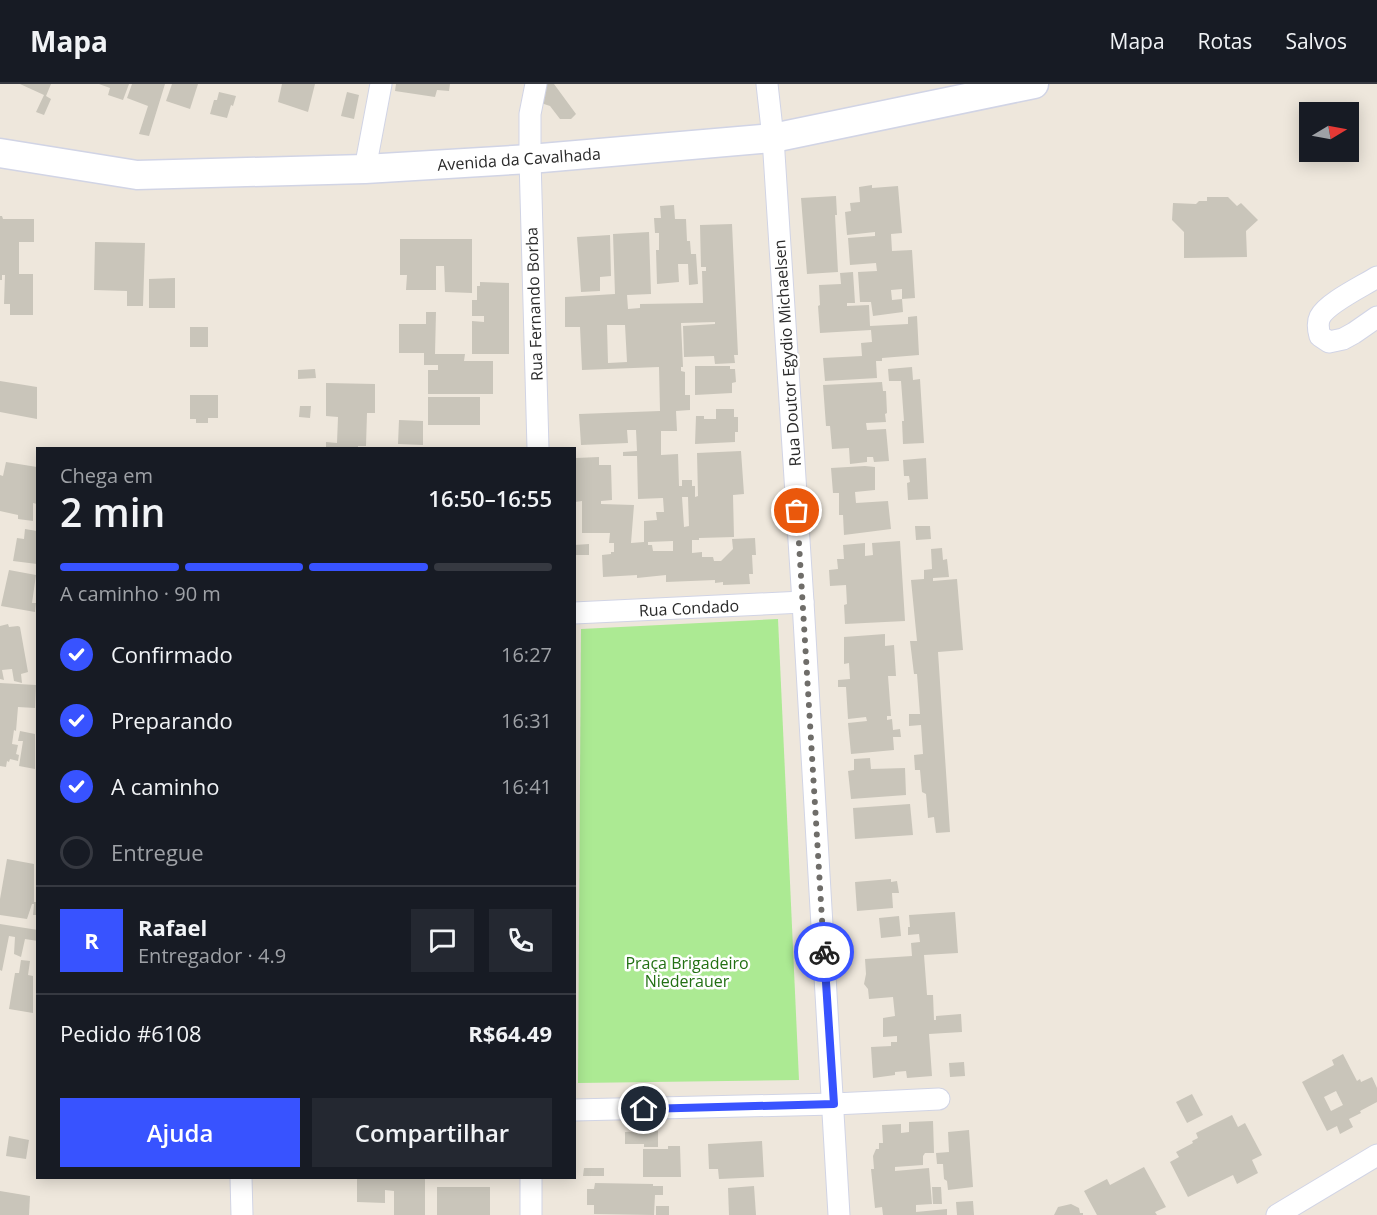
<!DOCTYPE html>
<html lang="pt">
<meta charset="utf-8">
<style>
body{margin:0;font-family:"Open Sans",sans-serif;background:#242831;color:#f1f3f6;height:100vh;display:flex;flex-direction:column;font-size:22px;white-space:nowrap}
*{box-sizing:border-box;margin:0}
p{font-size:20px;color:#9ea1a6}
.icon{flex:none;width:33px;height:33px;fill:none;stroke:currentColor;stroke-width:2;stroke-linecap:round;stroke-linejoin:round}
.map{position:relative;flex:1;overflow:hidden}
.sheet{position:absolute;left:36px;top:363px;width:540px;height:732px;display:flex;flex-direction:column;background:#171b24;border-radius:0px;box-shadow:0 3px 15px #0003}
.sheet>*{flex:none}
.needle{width:39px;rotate:80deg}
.controls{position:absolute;left:1299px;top:18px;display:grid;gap:12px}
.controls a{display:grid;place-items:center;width:60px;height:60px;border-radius:0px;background:#171b24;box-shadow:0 3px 15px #0003;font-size:30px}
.pin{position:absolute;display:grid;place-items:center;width:51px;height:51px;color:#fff;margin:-26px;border:3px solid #fff;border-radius:50%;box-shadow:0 2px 6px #0007}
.courier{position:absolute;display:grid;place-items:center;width:60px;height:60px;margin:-30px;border:4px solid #3853ff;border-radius:50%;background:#fff;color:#222;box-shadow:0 2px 8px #0007}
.headline em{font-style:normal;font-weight:600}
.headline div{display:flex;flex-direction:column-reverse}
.headline{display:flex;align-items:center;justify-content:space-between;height:102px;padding:0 24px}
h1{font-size:39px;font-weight:600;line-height:45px}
.bar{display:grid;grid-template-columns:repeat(4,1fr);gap:9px 6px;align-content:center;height:72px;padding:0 24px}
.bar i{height:8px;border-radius:4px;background:#363941}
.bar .current{background:#3853ff}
.bar p{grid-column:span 4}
.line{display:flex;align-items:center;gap:15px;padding:0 24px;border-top:2px solid #363941}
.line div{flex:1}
.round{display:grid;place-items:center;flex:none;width:63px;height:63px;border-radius:0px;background:#242831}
ol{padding:0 24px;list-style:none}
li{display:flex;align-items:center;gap:18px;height:66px}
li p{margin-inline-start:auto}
li .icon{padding:6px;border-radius:50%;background:#3853ff;color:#fff;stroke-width:4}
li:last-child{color:#9ea1a6}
li i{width:33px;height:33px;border:3px solid #363941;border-radius:50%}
.primary-button{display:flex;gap:12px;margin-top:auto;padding:12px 24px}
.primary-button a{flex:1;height:69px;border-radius:0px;background:#3853ff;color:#fff;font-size:24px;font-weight:600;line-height:69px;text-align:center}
.primary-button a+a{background:#242831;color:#f1f3f6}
header{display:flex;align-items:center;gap:36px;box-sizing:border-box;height:84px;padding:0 30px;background:#171b24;border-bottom:2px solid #363941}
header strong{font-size:28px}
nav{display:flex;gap:33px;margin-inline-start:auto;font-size:21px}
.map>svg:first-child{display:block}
.green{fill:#acea93}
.building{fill:#c9c5ba;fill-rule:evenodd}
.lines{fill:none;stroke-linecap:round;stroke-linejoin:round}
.minor-casing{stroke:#d1d4e5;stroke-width:23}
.secondary-casing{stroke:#d1d4e5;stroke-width:31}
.minor{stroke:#fff;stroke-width:21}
.secondary{stroke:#fff;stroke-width:28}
.done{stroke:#6f6d69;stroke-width:6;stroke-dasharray:0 10.8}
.route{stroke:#3853ff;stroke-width:8}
.labels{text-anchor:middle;stroke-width:5;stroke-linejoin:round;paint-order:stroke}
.street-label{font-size:16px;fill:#2b2b2b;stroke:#fff}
.park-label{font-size:16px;fill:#227013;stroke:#fff}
</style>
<header>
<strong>Mapa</strong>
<nav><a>Mapa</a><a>Rotas</a><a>Salvos</a></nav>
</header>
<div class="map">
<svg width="1377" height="1131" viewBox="0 0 1377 1131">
<rect width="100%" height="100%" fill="#eee7dc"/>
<path class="green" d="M778,535L799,996L578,999L581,545Z"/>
<g class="building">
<path d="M20,0H51L46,12L51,15L44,31L36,28L44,11Z"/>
<path d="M99,0H129L123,16L108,11L110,4Z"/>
<path d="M132,0H165L149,52L139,50L148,22L127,14Z"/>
<path d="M172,0H198L190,25L166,17Z"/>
<path d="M282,0H315L308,28L278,18Z"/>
<path d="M396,0H450L449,7L437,6L435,13L395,7Z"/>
<path d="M537,0H554L576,30L571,35H560L550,22L535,17Z"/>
<path d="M219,8L236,12L233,22L231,21L227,34L210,30L214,16H217Z"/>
<path d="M347,8L359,11L354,35L341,32Z"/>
<path d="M872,101V104L898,102L902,149L891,150L892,167L912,166L915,214L902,215V205L891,206L892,216L902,215L903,228L873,232L871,218H860L858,188L877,187L876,179L850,181L848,154L875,152V148L847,151L845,128L851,127L850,119L860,118L859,103Z"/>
<path d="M836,112L837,131H835L838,188L807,190L801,114Z"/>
<path d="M1207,113H1228L1237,122L1241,119L1258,136L1246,147L1247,173L1184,174V148L1172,136L1173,119L1196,120L1199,117H1207Z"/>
<path d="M674,121L675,135H686L687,157H690L691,170H696L698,200L689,201L688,180H678L679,198L657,200L656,166H659V149H655L654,134H661L660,122Z"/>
<path d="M0,132H2L3,135H34V158H19V190H33V231H10V220H4L5,191H2V196H0Z"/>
<path d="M732,140L738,271H734L735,279L715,280L714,272L684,273L683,242L715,240V238L681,239L683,283H681V287L685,288V311H690V326L676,327L677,347H661V371L678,370L679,402H682V396H692V402H695V413L698,412L697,369L741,367L744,410L733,411L734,453L699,454V456H692V469L702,468V473H713L714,477H721L733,465L732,455L755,454L756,471H752L753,490H749L750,500L723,501V498L715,499V496L666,498V491L637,494V491L603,493L602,471L611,470V468H614V459H609L610,449H582V417L575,418L576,374L599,373V381H611L612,416L601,417V420L634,421L631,459L644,458V437L657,436L656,428H664L663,414L638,415L637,372H623V368L637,367L636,346H627L628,359L581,361L579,330L660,327L659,283L582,286L580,243H565V213L615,210L613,150L649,148L651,210L627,211L628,225L640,224V220L703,219L702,187H706V183H701L700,141ZM607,241H625L627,278L608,279ZM682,413H688L689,442L684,443ZM673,457V467H653L652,461H648V458Z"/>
<path d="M610,151L611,192L600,193V207L581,208L577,153Z"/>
<path d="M400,155H472V209L445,208L444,182H436V206H406L407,191H400Z"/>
<path d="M95,158L145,159L143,222H127V207L94,206Z"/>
<path d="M853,188L855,219H847V222L869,221L870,242L908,240V233L917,232L919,271L882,274V277H876L877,294L825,297L823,274L862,272L861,259L872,258L871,246L820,249L818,222L820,221L819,201L841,200L840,189Z"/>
<path d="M175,194V224H149V195Z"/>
<path d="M480,198L509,199V270H472V237L484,238V232H472V216H477V202H480Z"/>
<path d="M426,228H436L435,270H465L464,277H493V310H428V286H438V281H424V269H399V240H426Z"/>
<rect x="190" y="243" width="18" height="20"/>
<path d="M695,282H730V285H735L736,298L732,299V309L695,311Z"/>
<path d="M912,283L913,296L920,295L924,359L903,360L902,337H904L901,297H889L888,285Z"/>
<path d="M315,285L316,294L298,295V286Z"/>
<path d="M0,297L37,303V335L0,328Z"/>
<path d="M882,298L883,307H886L887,329L885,330L886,338L866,339L867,346L886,345L889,377L874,378L873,373H867V378L850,380L849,364L832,365L830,342H826L823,301Z"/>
<path d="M326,299L375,300V329H367L366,362H358V364H326V358L337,359L338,333L326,332Z"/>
<path d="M190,311H218V334H208V339H196V335H190Z"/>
<rect x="428" y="313" width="52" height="28"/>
<path d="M300,322H311L310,334L299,333Z"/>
<path d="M716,325H734V333H738V348H735V358L695,360L696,332H704V335H716Z"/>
<path d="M399,336L423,337V361L398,360Z"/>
<path d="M926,374L928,415L908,416L907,399L910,398L909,392H904L903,376Z"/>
<path d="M6,378L37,383V420L33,419V437L18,435V431L0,427V391L3,392Z"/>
<path d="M865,382L875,383V406L855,408L856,419L888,417L891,445L844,451L843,431H839V409H833L831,384Z"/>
<path d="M915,442H930L931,455L916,456Z"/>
<path d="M25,445L37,447V480L13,477L17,454L24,455Z"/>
<path d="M900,457L905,537L845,540L844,521L847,520L846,501L830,502L829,486L838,485L837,475H844L843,461L865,459V472L873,471L872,459Z"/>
<path d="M589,460V471H574V461Z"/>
<path d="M942,464L943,476L947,475L949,493L933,494V497L957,495L963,566L938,568L950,748L936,749L934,733L928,734L926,710L922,708L920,686H915L914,671L923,670L921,641L909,642V630H920L917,590H914L910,557H917L911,496L924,495V486L932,485L931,465Z"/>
<path d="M9,486L36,491L32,519H36L35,528L1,522Z"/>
<path d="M8,540L9,543L18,542L20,543L28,588L21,590L22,599L14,597L12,585L2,586L4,596L0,595V542Z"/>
<path d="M885,550V562L894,561L896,592H888L891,632H887V636L892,635L893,646L900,645L901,653H893L894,666L851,670L848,639L867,637L866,633L848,635L846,603H838V596L850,595L849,579L844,580V553Z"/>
<path d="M0,599L36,601L35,624L18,623L16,647L14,646L12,660L18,661L16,670L19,671L18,677L10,675L9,678L7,677L6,683L0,682Z"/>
<path d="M20,647L35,650V685L19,682L23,657H18Z"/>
<path d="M870,674L871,685L905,684L906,711L851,715L848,687L854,686V675Z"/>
<path d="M910,720L913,751L855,755L853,724Z"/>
<path d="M7,775L34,780V818H38V831H33L34,820H32L27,835L0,831V815Z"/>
<path d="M891,795V798L897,797L899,809H892L893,824L857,827L855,798Z"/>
<path d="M955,828L958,869L924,871L927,911H933L934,936H936V932L961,930L962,948L929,950L932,992L907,994L906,987L895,988V991L873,994L871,963L891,962V958H897V952L883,953V934L895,932L893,913L869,915L868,905L864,900L866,890L865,875L912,872L911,859L920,858L919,850L908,851V843H910L909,831Z"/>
<path d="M899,832L901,852L881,854L879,834Z"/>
<path d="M0,840L38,846V857L25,855L21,873L14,870L15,853L9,852L2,887L0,886Z"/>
<path d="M21,876L30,877L28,891L33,892V929L9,925L15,889H19Z"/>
<path d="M1343,970L1357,997L1360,995L1361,998L1372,993L1377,1004V1018L1360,1027L1361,1029L1349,1035L1353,1043L1340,1050L1337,1042L1327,1047L1302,998L1334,981L1332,976ZM1336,1007L1343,1021L1331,1027L1324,1013Z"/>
<path d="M964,978L965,992L950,993L949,979Z"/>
<path d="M1192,1010L1203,1031L1187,1039L1176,1018Z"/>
<path d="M1232,1031L1238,1043L1245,1039L1262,1071L1252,1076L1258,1089L1237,1100L1233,1091L1188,1113L1170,1078L1179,1073L1176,1068L1193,1059L1192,1057L1198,1054L1196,1049Z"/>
<path d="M933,1037L934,1069H925L923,1072V1081L895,1083V1087L929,1084L932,1120L916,1121V1128L947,1125V1131H883L882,1123L875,1124L871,1085H874L873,1072L876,1065H879V1059H883L882,1041L901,1040V1049L909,1048V1038Z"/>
<path d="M969,1046L973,1103L948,1106L947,1097L944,1095L943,1080H937L936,1069L949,1068L948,1048Z"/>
<path d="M658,1047V1063H644V1060H625V1048Z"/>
<path d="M9,1052L29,1056L26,1075L6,1072Z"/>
<path d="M762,1057L764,1093L719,1095L718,1085H709L708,1060Z"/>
<path d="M668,1062H680L681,1093H643V1065H668Z"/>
<path d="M1144,1083L1166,1123L1155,1128L1157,1131H1097L1084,1107L1107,1095L1110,1101Z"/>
<path d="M584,1084H604V1092H583Z"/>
<path d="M357,1094L425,1095V1131H394V1107L385,1106V1119L357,1118Z"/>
<path d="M595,1099L653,1100V1102H663V1111H655L654,1131L594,1130V1121H587V1105H594Z"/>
<path d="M754,1102L756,1131H729L728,1104Z"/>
<rect x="437" y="1103" width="53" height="28"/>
<path d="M932,1103H941L942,1120H933Z"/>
<path d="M0,1107L30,1112L29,1131H0Z"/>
<path d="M973,1117L974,1131H957L956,1118Z"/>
<path d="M1071,1120L1079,1124L1080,1129H1083V1131H1054L1058,1123Z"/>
<rect x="656" y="1122" width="13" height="9"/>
</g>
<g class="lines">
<defs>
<g id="minor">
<path d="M536,0L530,30V75L538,364"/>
<path d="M767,0L773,54L803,518L839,1131"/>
<path d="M365,85L381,0"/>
<path d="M1377,193C1363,202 1327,219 1320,233C1317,239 1318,245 1320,252L1329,258L1343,255L1354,249L1377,233"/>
<path d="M574,529L803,518"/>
<path d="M574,1026L834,1020L939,1015"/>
<path d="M241,1094L242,1131"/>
<path d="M531,1131V1094"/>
<path d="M1277,1131L1377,1071"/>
</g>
<path id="secondary" d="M0,69L137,91L365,85L530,75L773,54L1034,0"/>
</defs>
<use href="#minor" class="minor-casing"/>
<use href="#secondary" class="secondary-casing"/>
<use href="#minor" class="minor"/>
<use href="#secondary" class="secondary"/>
</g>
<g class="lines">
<path class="done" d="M797,427L824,868"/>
<path class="route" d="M644,1025L834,1020L824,868"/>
</g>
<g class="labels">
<g class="street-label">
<text transform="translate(519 75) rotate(-4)" y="6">Avenida da Cavalhada</text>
<text transform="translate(534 220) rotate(-92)" y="6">Rua Fernando Borba</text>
<text transform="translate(787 269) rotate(-94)" y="6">Rua Doutor Egydio Michaelsen</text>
<text transform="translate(689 524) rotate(-3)" y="6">Rua Condado</text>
</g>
<g class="park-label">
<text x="687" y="885">Praça Brigadeiro<tspan x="687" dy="18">Niederauer</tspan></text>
</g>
</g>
</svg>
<div class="controls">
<a><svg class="needle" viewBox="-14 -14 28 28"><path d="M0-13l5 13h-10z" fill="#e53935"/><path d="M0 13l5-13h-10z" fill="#9ea1a6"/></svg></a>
</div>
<div class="pin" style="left:797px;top:427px;background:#ea580c"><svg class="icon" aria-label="bag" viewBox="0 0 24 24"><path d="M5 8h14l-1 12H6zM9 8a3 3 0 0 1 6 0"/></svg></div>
<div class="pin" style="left:644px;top:1025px;background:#1f2937"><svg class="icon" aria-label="home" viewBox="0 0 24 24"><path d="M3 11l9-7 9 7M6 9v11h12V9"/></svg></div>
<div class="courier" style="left:824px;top:868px"><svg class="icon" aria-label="bike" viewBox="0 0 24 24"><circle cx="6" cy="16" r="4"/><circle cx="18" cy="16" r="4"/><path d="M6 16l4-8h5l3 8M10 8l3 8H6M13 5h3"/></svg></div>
<section class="sheet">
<div class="headline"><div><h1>2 min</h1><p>Chega em</p></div><em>16:50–16:55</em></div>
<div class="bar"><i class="current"></i><i class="current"></i><i class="current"></i><i></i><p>A caminho · 90 m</p></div>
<ol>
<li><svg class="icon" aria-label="check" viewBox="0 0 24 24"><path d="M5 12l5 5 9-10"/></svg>Confirmado<p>16:27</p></li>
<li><svg class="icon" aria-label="check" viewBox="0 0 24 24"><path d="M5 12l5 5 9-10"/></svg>Preparando<p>16:31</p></li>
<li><svg class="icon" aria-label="check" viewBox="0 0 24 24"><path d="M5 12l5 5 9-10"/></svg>A caminho<p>16:41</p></li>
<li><i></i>Entregue</li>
</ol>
<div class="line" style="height:108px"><b class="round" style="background:#3853ff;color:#fff">R</b><div><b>Rafael</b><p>Entregador · 4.9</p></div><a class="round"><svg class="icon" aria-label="chat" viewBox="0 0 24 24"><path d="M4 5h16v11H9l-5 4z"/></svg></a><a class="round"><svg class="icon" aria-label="phone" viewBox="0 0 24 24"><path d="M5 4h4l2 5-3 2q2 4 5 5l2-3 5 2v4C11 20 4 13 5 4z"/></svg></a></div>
<div class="line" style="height:78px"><div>Pedido #6108</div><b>R$64.49</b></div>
<div class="primary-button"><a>Ajuda</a><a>Compartilhar</a></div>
</section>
</div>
